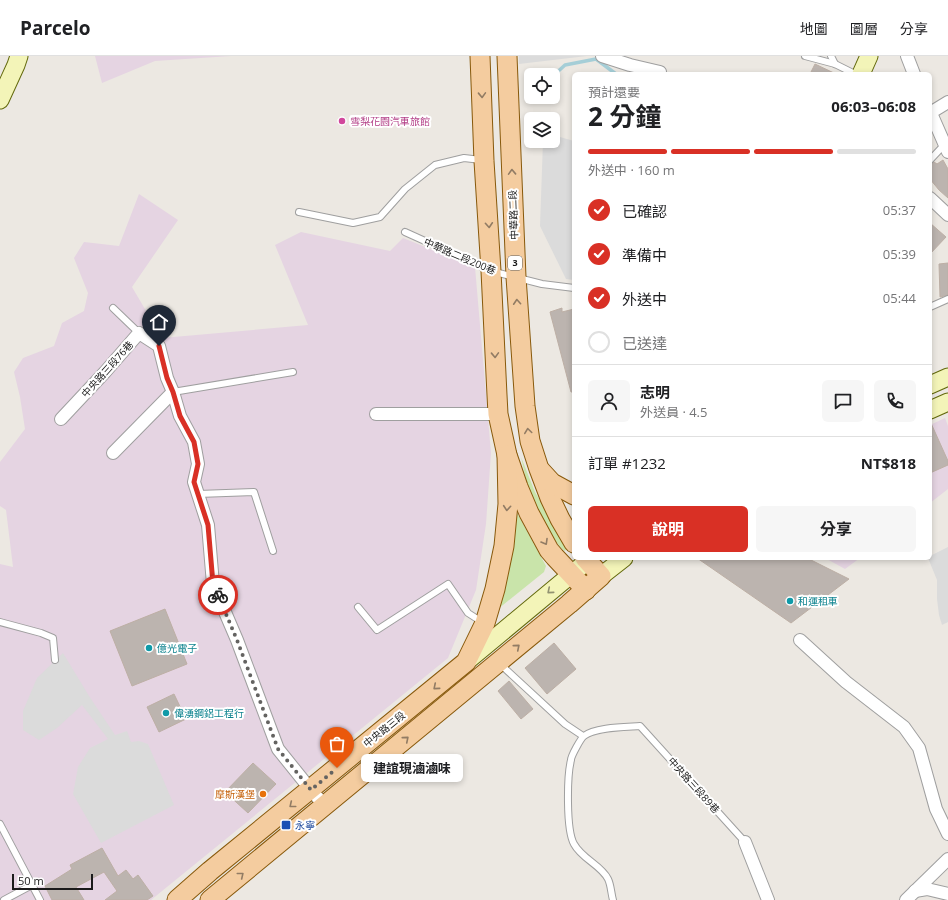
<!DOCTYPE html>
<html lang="zh-TW">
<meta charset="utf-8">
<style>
body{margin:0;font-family:"Open Sans","Noto Sans TC",sans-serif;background:#f6f6f6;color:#202124;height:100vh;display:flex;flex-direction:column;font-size:15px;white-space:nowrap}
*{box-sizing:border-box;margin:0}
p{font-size:13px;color:#757577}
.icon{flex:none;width:22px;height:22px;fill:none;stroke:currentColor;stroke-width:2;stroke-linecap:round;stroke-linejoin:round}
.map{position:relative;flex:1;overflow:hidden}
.drawer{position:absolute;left:572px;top:16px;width:360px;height:488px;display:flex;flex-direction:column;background:#fff;border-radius:6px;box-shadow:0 2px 6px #0003}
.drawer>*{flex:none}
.fabs{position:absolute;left:524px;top:12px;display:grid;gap:8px}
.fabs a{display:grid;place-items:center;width:36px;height:36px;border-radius:6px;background:#fff;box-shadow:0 2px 6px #0003;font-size:20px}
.scale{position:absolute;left:12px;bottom:10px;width:81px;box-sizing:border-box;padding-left:4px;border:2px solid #1b1b1b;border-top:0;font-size:11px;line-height:14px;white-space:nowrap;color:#1b1b1b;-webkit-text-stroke:3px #fff;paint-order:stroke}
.pin{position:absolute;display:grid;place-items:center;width:34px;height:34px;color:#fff;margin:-41px -17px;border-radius:50% 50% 50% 0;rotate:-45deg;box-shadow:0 0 4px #0007}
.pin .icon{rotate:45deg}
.courier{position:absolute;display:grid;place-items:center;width:40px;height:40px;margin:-20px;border:3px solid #d93025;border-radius:50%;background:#fff;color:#222;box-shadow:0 1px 5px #0007}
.bubble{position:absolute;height:28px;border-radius:6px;background:#fff;box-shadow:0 2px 6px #0003;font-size:13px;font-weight:700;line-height:28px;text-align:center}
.headline em{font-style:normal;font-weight:700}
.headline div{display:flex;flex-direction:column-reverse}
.headline{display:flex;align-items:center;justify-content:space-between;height:68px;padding:0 16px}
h1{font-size:26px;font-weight:700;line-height:30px}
.bar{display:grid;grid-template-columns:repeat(4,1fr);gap:6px 4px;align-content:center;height:48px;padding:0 16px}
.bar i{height:5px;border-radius:3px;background:#e0e0e0}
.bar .on{background:#d93025}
.bar p{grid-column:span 4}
.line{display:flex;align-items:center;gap:10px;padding:0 16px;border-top:1px solid #e0e0e0}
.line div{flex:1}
.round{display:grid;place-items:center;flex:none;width:42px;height:42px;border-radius:6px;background:#f6f6f6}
ol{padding:0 16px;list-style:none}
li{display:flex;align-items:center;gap:12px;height:44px}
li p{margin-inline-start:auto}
li .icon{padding:4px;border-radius:50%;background:#d93025;color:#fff;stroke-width:4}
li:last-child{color:#757577}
li i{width:22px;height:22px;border:2px solid #e0e0e0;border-radius:50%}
.action{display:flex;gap:8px;margin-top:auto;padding:8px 16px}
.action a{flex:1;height:46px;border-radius:6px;background:#d93025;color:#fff;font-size:16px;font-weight:700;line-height:46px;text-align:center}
.action a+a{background:#f6f6f6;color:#202124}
header{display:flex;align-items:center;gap:24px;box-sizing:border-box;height:56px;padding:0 20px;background:#fff;border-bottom:1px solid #e0e0e0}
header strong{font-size:19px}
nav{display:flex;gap:22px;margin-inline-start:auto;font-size:14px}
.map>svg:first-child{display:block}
.industrial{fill:#e5d4e2}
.grass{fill:#c9e4aa}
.parking{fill:#dbdbdb}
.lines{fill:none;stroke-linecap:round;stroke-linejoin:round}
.stream{stroke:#a5ced7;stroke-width:3.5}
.building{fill:#bcb4af;stroke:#bdafa5}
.lane-casing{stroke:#9f9f9f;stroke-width:8}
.street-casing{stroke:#9f9f9f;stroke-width:14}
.secondary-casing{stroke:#63690c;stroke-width:19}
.primary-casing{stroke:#88590b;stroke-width:21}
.lane{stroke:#fff;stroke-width:6}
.street{stroke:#fff;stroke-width:12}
.secondary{stroke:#f3f4b8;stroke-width:17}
.primary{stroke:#f4cc9f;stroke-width:19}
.oneway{stroke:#927c64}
.oneway2{stroke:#929271}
.done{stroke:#646361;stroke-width:4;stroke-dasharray:0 7.2}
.route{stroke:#d93025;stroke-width:5}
.hotel-dot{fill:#d1479c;stroke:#fff;stroke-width:1.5}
.culture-dot{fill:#0f9aa8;stroke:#fff;stroke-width:1.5}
.food-dot{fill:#e8710a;stroke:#fff;stroke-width:1.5}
.transit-dot{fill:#1a4fb4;stroke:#fff;stroke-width:1.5}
.labels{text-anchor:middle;stroke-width:4;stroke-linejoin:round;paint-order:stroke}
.shield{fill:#fff;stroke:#5f5f5f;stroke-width:1}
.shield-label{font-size:9px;font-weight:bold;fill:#1b1b1b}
.hotel-label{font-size:10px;fill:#b23c85;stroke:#fff;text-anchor:start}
.street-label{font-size:10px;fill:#1b1b1b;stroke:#fff}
.culture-label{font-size:10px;fill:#0d838f;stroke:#fff;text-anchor:start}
.food-label{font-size:10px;fill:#c56008;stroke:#fff;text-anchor:end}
.transit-label{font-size:10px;fill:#164399;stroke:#fff;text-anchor:start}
</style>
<header>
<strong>Parcelo</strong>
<nav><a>地圖</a><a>圖層</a><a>分享</a></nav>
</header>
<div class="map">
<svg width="948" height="844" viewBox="0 0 948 844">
<rect width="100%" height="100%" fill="#ece8e2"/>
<g class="industrial">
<path d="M95,0H231L155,5L102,27Z"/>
<path d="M139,138L178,164L132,231L162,282L308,269L275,189L301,176L390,195L403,182L475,211L491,397L486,468L476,534L448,602L151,844H0V508L13,511L6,454L0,450V406L25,373L20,341L14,316L23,302L54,290L62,267L84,255L88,237L74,202L84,186L119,190Z"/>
<path d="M945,362L948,370V433L930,447V369Z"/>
<path d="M825,502H860L845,513Z"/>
</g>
<g class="grass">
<path d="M521,401L535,436L552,465L568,491L565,495L561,492L552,480L544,466L527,428Z"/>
<path d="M517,457L546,510L544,516L498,553L511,506L515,459Z"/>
</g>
<g class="parking">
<path d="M519,0H587L519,8Z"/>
<path d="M553,79L574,85V224L566,223L540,170L543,85H553Z"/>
<path d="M948,491V566L942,569L939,559L937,543V524L928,502H930V500Z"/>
<path d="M63,597L89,640L115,679L127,675L131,686L139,685L148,688L174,749L101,787L73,738L78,711L90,692L108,683L82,649L57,672L39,684L23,674V655L37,622Z"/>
</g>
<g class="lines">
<g class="stream">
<path d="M553,20L565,9L596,3L616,18"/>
<path d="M526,35L531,33"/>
</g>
</g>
<g class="building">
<path d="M815,8L836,18H810Z"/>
<path d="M943,104L948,113V142L939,134L930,123V108L934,106L937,108Z"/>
<path d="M930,167L946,181L930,198Z"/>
<path d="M948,207V239L940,241L939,208Z"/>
<path d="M562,252V256L574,253V336H571L550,256Z"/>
<path d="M930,365L948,405V409L930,417Z"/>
<path d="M697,502H807L849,523L791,567Z"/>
<path d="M165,553L187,608L132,630L110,575Z"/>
<path d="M554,587L576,613L547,638L525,612Z"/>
<path d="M509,625L533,653L521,663L498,635Z"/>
<path d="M174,638L186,663L159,676L147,651Z"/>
<path d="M253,707L276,728L248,757L225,736Z"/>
<path d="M102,792L118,820L126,814L133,823L138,819L153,840L147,844H105L117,835L104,816L76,831L84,844H52L45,830L72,813L70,809Z"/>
</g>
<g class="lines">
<defs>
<g id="lane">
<path d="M805,0L835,8L855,18"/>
<path d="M831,0L835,8"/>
<path d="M930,104L945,88"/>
<path d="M299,156L353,167L380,161L405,133L435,109L464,102L481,104"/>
<path d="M405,176L491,215L542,228L574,232"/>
<path d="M930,251L948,243"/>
<path d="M113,252L139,277"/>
<path d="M173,336L293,316"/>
<path d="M198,438L254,436L273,495"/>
<path d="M358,551L377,574L448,528L468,557L482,566"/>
<path d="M0,566L41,577L53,582L55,604"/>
<path d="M500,608L565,668L583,680"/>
<path d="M0,768L40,844"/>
<path d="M4,844L32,829"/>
<path d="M613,844C611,837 611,829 608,823C601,809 582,803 574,788C566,774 567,720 571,704C571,700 581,682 584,680C595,671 626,671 640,670L745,786"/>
</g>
<g id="street">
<path d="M602,0L630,9L660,16"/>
<path d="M907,0L914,18"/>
<path d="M930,55L948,96"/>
<path d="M930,57L948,46"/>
<path d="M930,142L948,159"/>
<path d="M376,358H498"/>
<path d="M61,363L105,316L139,277L159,290L167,322L173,336L180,360L194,386L198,408L194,426L208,469L213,528L237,584L278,693L311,734L325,750"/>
<path d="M113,397L173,336"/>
<path d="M800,584L846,626L904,671L919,692L936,753L948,778"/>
<path d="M745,786L768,844"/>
<path d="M915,835L927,833L948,838"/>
<path d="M906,844L948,803"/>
</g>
<g id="secondary">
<path d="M861,18L869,0"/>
<path d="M0,44L16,9L19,0"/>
<path d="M930,329L948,321"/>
<path d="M930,354L948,346"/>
<path d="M601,520L624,502"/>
<path d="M466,606L591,502"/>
</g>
<g id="primary">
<path d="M480,0L484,105L491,215L497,339L498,358L507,399L518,431L529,457L549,494L555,501L586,534"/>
<path d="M507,0L516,221L525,350L530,385L539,413L550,442L560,463L574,487"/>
<path d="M541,415L552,427L574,439"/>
<path d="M177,844L210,815L466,606L485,567L495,533L504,490L508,448L507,399"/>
<path d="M210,844L569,548L601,520L585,502"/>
</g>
</defs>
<use href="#lane" class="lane-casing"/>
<use href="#street" class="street-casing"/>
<use href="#secondary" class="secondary-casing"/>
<use href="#primary" class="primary-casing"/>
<use href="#lane" class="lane"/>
<use href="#street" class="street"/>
<use href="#secondary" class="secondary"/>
<use href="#primary" class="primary"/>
</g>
<defs><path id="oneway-chevron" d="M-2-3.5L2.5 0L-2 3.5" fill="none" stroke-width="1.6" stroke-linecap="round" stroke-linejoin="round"/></defs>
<g class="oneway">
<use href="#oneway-chevron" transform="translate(482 39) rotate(88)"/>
<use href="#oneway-chevron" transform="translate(512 116) rotate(-92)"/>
<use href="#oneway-chevron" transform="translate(489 169) rotate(86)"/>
<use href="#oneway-chevron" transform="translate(517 246) rotate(-94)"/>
<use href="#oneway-chevron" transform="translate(495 299) rotate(88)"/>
<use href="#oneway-chevron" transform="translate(528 375) rotate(-98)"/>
<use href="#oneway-chevron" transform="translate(507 452) rotate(95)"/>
<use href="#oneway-chevron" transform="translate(545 486) rotate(60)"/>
<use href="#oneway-chevron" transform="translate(517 591) rotate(-40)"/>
<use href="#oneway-chevron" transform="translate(436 631) rotate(140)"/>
<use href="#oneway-chevron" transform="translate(406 683) rotate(-40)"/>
<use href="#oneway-chevron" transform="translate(292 749) rotate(141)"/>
<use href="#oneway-chevron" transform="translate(241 819) rotate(-39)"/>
</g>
<use class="oneway2" href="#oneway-chevron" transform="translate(550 535) rotate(140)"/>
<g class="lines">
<path class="done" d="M218,539L237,584L278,693L311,734L337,712"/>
<path class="route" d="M159,290L167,322L173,336L180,360L194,386L198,408L194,426L208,469L213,528L218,539"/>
</g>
<circle class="hotel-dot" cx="342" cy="65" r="4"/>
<g class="culture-dot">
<circle cx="790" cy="545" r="4"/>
<circle cx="149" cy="592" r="4"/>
<circle cx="166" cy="657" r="4"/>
</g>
<circle class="food-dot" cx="263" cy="738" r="4"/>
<rect class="transit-dot" x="281" y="764" width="10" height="10" rx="2"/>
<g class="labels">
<rect class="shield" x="508" y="200" width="14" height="14" rx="3"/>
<g class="shield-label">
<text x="515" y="210">3</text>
</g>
<g class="hotel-label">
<text x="350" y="69">雪梨花園汽車旅館</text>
</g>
<g class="street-label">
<text transform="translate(513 159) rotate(-92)" y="4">中華路二段</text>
<text transform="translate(460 200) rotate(23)" y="4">中華路二段200巷</text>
<text transform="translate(107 313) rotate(-48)" y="4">中央路三段76巷</text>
<text transform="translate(384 673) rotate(-39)" y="4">中央路三段</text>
<text transform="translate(694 729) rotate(48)" y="4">中央路三段89巷</text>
</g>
<g class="culture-label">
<text x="798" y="549">和運租車</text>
<text x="157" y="596">億光電子</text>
<text x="174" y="661">偉湧鋼鋁工程行</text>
</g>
<g class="food-label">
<text x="255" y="742">摩斯漢堡</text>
</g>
<g class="transit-label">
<text x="295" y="773">永寧</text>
</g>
</g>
</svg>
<div class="fabs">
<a><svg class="icon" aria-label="locate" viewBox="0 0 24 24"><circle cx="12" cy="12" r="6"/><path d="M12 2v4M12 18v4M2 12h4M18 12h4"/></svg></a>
<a><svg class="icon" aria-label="layers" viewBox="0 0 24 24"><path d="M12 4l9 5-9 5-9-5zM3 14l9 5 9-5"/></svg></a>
</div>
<div class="scale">50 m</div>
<div class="pin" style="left:337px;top:712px;background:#ea580c"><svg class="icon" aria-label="bag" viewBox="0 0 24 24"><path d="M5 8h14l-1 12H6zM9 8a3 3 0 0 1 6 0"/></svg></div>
<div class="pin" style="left:159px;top:290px;background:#1f2937"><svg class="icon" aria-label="home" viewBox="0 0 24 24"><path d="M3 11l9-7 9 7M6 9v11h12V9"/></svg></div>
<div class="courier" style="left:218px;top:539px"><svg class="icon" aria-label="bike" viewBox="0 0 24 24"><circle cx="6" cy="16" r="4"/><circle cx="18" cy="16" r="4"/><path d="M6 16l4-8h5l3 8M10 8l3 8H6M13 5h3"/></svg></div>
<div class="bubble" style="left:361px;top:698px;width:102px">建誼現滷滷味</div>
<section class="drawer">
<div class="headline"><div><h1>2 分鐘</h1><p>預計還要</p></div><em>06:03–06:08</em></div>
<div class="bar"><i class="on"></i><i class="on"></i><i class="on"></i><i></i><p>外送中 · 160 m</p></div>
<ol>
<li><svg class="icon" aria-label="check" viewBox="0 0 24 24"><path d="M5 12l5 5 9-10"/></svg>已確認<p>05:37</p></li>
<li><svg class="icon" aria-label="check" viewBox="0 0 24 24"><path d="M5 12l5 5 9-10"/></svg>準備中<p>05:39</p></li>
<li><svg class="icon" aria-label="check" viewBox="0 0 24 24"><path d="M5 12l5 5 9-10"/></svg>外送中<p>05:44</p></li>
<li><i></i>已送達</li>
</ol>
<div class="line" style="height:72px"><a class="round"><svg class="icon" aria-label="person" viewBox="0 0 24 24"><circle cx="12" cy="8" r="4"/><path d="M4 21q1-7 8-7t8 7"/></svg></a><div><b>志明</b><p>外送員 · 4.5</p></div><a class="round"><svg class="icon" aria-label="chat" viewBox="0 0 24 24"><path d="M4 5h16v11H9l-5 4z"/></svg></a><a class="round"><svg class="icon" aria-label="phone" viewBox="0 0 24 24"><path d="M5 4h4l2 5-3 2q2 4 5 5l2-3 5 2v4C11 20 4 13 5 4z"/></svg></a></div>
<div class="line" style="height:52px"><div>訂單 #1232</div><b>NT$818</b></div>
<div class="action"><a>說明</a><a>分享</a></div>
</section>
</div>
